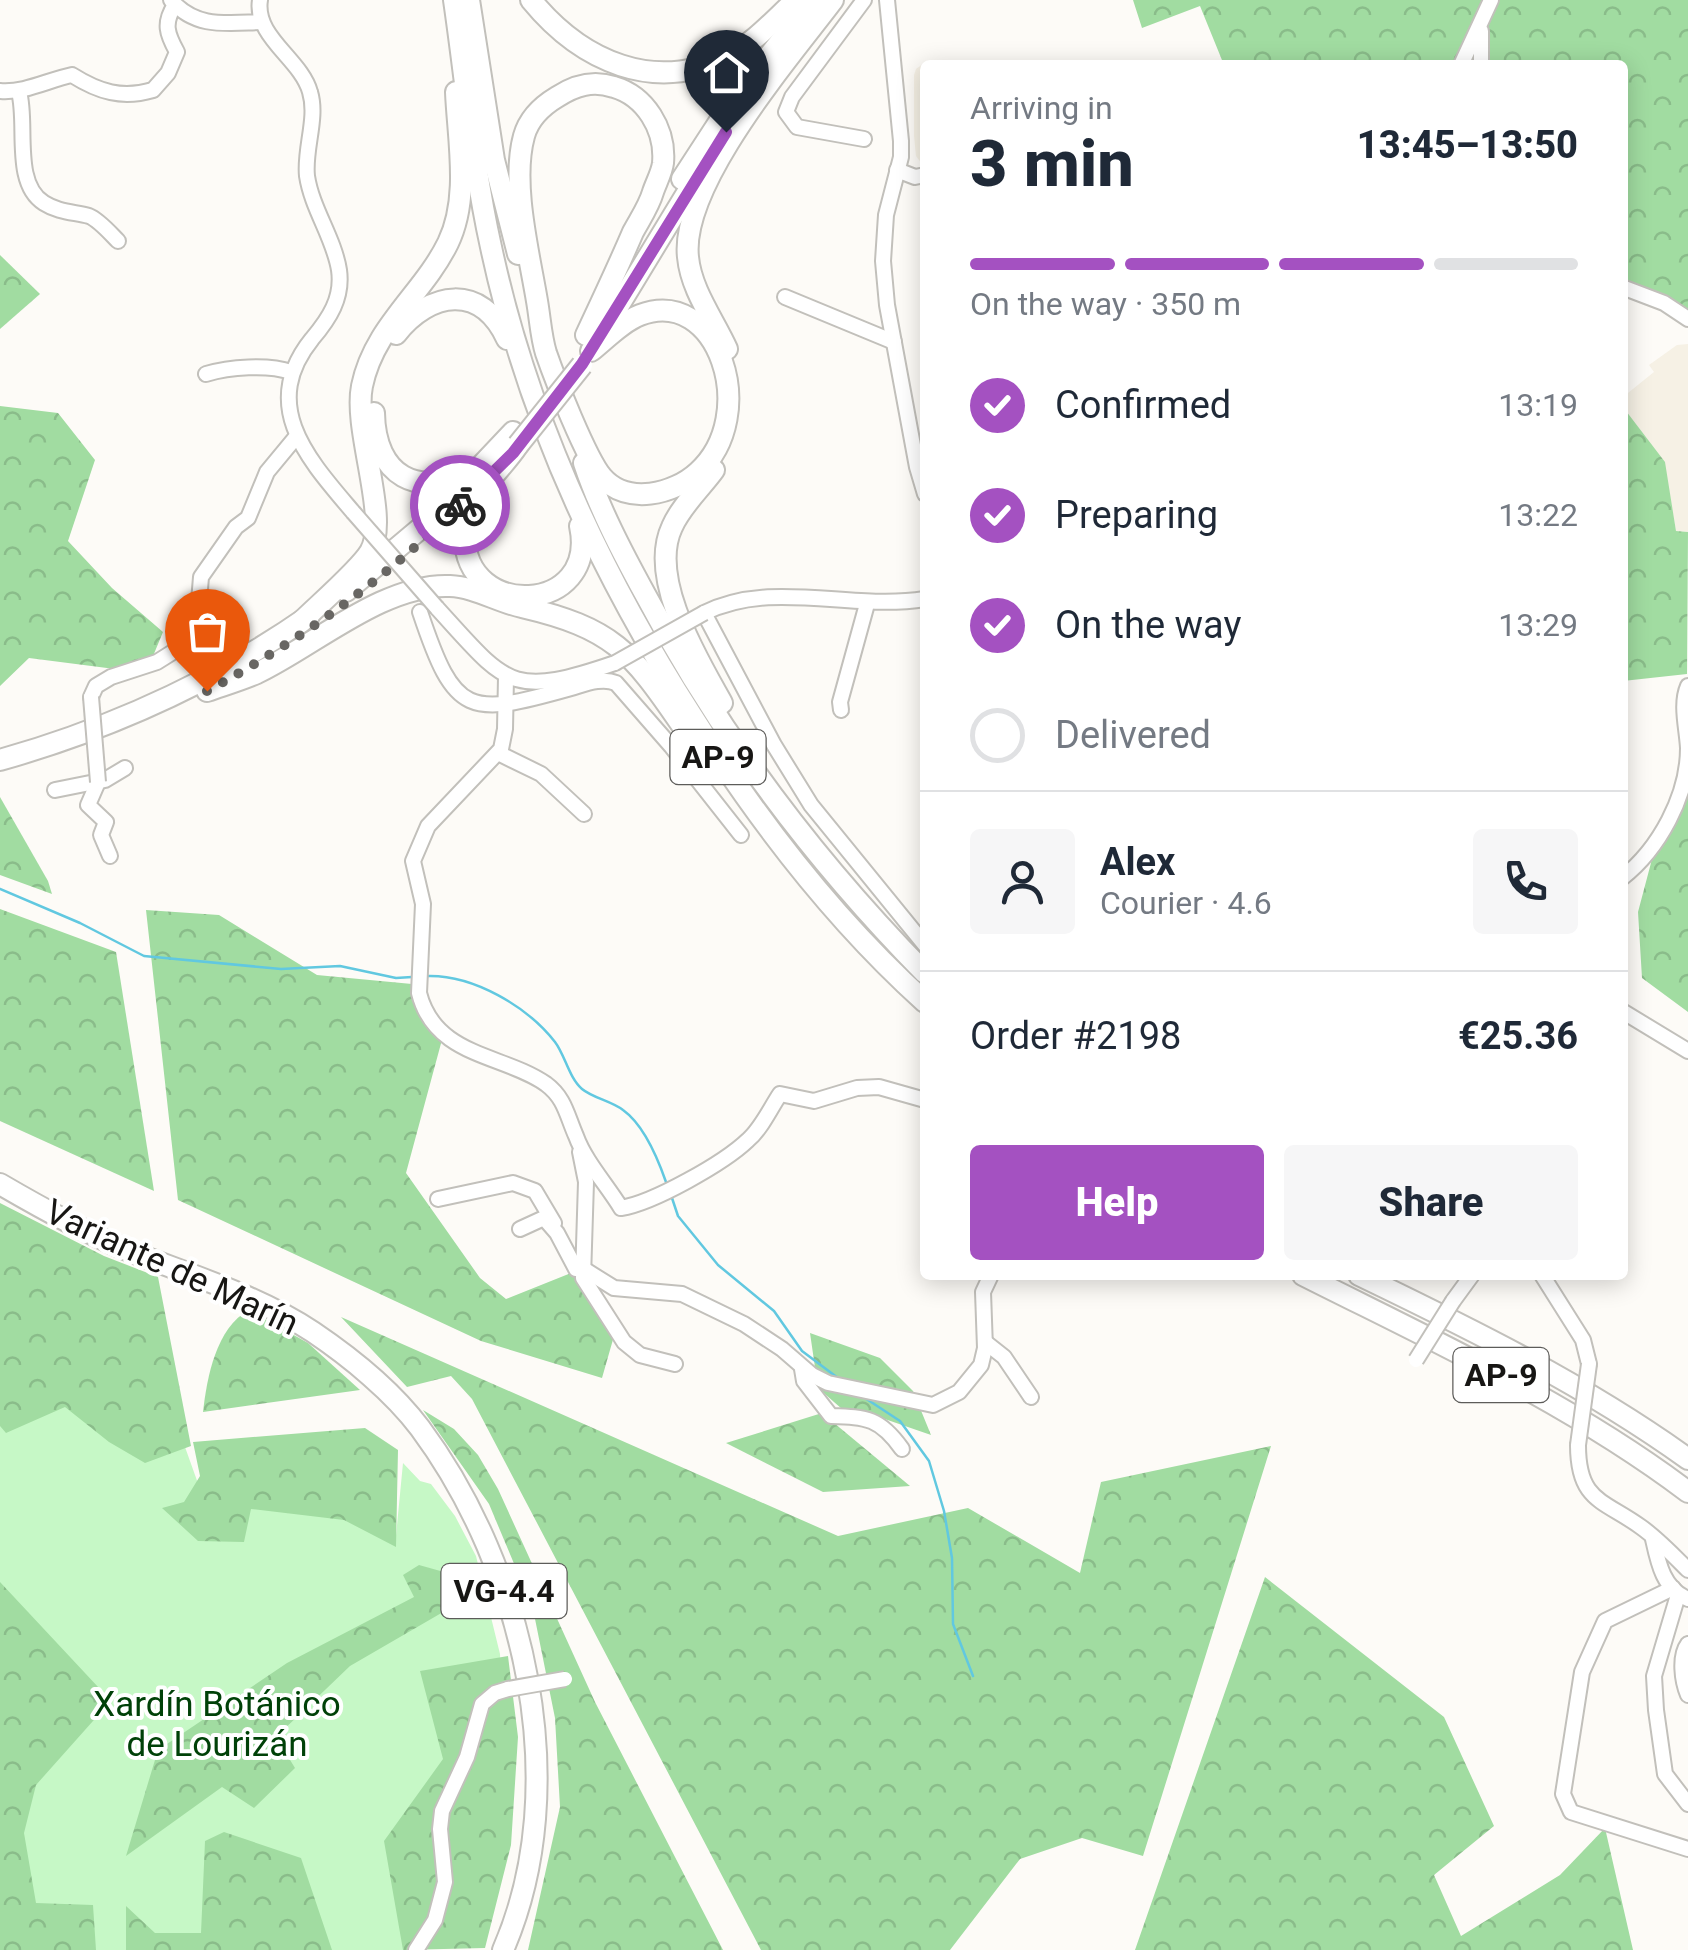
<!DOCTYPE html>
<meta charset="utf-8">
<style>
body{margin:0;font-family:Roboto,sans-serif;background:#f6f6f7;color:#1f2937;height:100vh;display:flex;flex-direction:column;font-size:38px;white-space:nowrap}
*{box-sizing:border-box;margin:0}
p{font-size:32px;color:#747a83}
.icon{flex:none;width:55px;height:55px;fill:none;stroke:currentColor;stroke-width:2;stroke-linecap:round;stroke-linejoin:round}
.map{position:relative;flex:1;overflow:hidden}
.drawer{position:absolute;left:920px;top:60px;width:708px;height:1220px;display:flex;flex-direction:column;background:#fff;border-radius:10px;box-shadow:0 5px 25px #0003}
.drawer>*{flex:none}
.pin{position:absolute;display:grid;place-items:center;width:85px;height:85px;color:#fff;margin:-102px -42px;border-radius:50% 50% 50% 0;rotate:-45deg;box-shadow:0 0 10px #0007}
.pin .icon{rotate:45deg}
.courier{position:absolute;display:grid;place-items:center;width:100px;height:100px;margin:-50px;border:8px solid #a451c1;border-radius:50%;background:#fff;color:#222;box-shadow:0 2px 12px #0007}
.summary em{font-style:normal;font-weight:800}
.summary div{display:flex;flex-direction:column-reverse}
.summary{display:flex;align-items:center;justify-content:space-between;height:170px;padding:0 50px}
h1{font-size:65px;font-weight:800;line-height:75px}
.bar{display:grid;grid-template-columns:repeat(4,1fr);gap:15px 10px;align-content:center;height:120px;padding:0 50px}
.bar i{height:12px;border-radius:8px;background:#e0e1e3}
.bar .current{background:#a451c1}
.bar p{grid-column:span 4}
.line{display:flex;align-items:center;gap:25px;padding:0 50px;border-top:2px solid #e0e1e3}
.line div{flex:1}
.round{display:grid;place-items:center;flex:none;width:105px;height:105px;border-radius:10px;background:#f6f6f7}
ol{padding:0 50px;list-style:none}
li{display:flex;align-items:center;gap:30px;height:110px}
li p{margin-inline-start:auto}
li .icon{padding:10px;border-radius:50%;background:#a451c1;color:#fff;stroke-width:4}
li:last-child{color:#747a83}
li i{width:55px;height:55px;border:5px solid #e0e1e3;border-radius:50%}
.button{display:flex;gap:20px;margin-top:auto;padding:20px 50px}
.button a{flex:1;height:115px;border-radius:10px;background:#a451c1;color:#fff;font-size:40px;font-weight:800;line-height:115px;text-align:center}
.button a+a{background:#f6f6f7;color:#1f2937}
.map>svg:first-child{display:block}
.built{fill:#f6f1e5}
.green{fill:#c6f8c6}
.forest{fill:url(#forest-crowns)}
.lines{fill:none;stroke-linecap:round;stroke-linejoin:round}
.stream{stroke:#61c8e0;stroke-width:2.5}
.minor-casing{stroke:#c2c0bb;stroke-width:18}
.highway-casing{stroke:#c2c0bb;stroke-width:24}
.minor{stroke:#fff;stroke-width:14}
.highway{stroke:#fff;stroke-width:20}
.minor-bridge-casing{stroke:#c2c0bb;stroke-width:18;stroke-linecap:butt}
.highway-bridge-casing{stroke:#c2c0bb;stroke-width:24;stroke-linecap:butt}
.minor-bridge{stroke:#fff;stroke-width:14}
.highway-bridge{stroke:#fff;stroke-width:20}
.done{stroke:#686663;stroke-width:10;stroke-dasharray:0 18}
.route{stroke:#a451c1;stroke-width:12}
.labels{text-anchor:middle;stroke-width:8;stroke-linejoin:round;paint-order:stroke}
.shield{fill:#fff;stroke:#5d5c5a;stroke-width:2.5}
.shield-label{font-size:32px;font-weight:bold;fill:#171614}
.street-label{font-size:35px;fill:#171614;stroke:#fff}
.park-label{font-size:35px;fill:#004108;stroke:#fff}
</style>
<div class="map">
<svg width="1688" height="1950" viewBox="0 0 1688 1950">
<defs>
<pattern id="forest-crowns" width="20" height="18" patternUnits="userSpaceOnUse" patternTransform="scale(2.5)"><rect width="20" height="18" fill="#a1dca1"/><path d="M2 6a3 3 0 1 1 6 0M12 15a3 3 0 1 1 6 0" fill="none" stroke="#8abc8a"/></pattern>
</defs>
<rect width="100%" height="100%" fill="#fdfbf7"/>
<g class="built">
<path d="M923,64L925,164H922L916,156L914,136V75L916,69Z"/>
<path d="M1688,344V532L1676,531L1664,461L1623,407V397L1654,372L1649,365L1677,345Z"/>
</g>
<path class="green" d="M52,1403L180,1433L200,1489L335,1500L395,1546L403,1463L420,1481L431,1484L455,1516L476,1556L500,1654L501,1676L457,1758L413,1950H0V1425Z"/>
<g class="forest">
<path d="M1133,0H1688V321L1623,287L1622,65H1224L1200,6L1142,28Z"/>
<path d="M0,255L40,294L0,329Z"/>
<path d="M0,406L58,413L95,460L68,541L112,588L163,632L146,673L29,658L0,686Z"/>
<path d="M1623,407L1665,462L1676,531L1688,532L1687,674L1623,681Z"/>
<path d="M1688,724V1012L1642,978L1638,912L1656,844L1676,804Z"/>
<path d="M0,797L48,881L52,894L0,875Z"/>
<path d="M0,909L116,952L154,1191L0,1121Z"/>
<path d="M146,910L219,915L317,975L412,984L417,1010L443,1036L406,1173L480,1278L506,1299L576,1271L614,1336L602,1378L481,1341L178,1200Z"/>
<path d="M0,1203L104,1256L158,1277L191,1446L145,1463L109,1442L65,1407L6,1433L0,1426Z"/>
<path d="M249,1310L308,1343L360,1390L203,1412C207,1377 216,1328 249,1310Z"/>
<path d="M341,1317L838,1536L968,1508L1080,1573L1101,1482L1271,1446L1143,1856L1082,1838L1020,1859L950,1950H761L472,1399L451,1376L407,1387Z"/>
<path d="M810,1333L880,1358L913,1391L931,1435L876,1416L842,1409L818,1388Z"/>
<path d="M423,1410L454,1429L478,1455L498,1489L595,1702L723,1950H528L560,1807L555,1718L533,1609L489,1504Z"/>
<path d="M822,1413L910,1486L823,1492L726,1443Z"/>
<path d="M365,1428L398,1450L396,1547L344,1520L251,1509L244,1542L198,1541L162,1508L184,1502L200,1476L193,1442Z"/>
<path d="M419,1565L469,1579V1597L350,1666L276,1737L295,1768L254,1808L222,1787L126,1856L158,1750L287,1663L414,1597L403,1575Z"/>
<path d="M1265,1577L1444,1717L1494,1826L1434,1875L1461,1936L1560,1875L1605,1828L1633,1950H1135Z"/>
<path d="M0,1582L99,1688L101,1712L36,1785L24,1833L36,1903L93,1905L96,1950H0Z"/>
<path d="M508,1656L518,1737L511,1845L485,1948L403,1950L384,1841L443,1759L420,1671Z"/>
<path d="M224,1832L301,1858L332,1950H126V1906L155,1933H201L205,1841Z"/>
</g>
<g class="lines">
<g class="stream">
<path d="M0,889L80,923L144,956L281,969L340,966L396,978L412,977"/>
<path d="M428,976C473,975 527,1006 555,1042C565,1055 569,1078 582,1089C593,1098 611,1101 623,1110C644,1125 658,1159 666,1182"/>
<path d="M671,1195L678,1216L718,1265L774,1311L802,1351L838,1378"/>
<path d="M865,1398L900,1421L929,1461L944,1511L952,1558L953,1624L973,1676"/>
</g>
<defs>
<g id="minor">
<path d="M171,0C196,29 227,23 262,22"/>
<path d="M260,0C254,37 301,59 310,92C318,118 304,149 307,176C312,209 334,238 339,270C343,298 329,319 312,339C258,406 309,460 353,512"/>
<path d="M887,0L901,141V157L886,215L883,261L887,305L917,467L925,494"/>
<path d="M1461,65L1491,0"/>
<path d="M1481,65V31"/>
<path d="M0,91C25,93 48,80 72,75C99,92 122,99 153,90L168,73L177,52C167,34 163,23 175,5"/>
<path d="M19,92C28,123 12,183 44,203C58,212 73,212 89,216C99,220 110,233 118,241"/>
<path d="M864,139L797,127L786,112L792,97L864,0"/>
<path d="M897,170L915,177L925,175"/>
<path d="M1622,287L1664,303L1688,319"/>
<path d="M785,297L894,342"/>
<path d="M206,374C229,367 268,364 291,372"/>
<path d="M925,599C850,611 773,579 704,613L774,745L811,805L925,945"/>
<path d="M437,608C507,685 510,699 615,663"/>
<path d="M420,612C455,717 468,717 571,688C585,684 602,677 616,683L671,746L741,835"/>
<path d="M506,677L505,729L501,749L428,826L413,861L423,904L419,993C435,1057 503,1054 546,1084C565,1098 567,1116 576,1136C585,1161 607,1185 621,1208C653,1203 724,1163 748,1140C761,1129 770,1109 780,1094L814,1101L857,1088L879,1087L925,1100"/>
<path d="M91,697L96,686L111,677L157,662L184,645L198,614L201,577L236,527L248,518L267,472L296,437"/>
<path d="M841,710L840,702L867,604"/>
<path d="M498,753L541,774L584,814"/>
<path d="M98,782L88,805L106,822L101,835L110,856"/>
<path d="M55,790L105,780L125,768"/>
<path d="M1622,878C1659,849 1688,796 1688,748C1687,728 1680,704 1688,686"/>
<path d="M1622,1011L1688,1051"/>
<path d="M580,1152L586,1182L583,1278L624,1342L640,1355L675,1364"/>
<path d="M438,1199L513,1183L535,1191L554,1223"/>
<path d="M520,1229L544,1218L557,1233L576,1269L582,1268L614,1288L682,1294L744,1324L782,1349L812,1375L828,1383L933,1405L959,1392L981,1365L985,1348L983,1292L991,1275"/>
<path d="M1542,1275L1583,1340L1589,1364"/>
<path d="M1453,1301L1472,1275"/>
<path d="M985,1342L1004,1357L1031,1397"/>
<path d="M802,1369L804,1381L831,1416C867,1417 880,1418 902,1449"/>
<path d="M1578,1445C1578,1502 1604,1500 1641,1527C1658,1539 1673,1555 1688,1570"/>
<path d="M1653,1539C1658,1562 1663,1589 1688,1599"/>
<path d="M1673,1588L1605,1621L1582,1672L1563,1794L1571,1812L1688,1849"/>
<path d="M1678,1595L1654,1676L1656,1710L1665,1774L1688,1804"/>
<path d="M1688,1644C1679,1656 1682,1681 1688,1695"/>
<path d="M416,1950L435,1920L445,1882L440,1829L442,1811L467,1757L482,1704L495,1693L508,1689"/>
</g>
<g id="highway">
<path d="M454,0C466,82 473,166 491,247C527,416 599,571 692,716C758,821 833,919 925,1002"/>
<path d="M469,0L494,160L518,254"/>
<path d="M531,0C581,61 655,95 730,55C755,42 775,19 796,0"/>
<path d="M682,179L734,99L814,0"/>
<path d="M396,334C430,291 481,283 507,339"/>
<path d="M586,335C602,301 618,267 633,232C640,219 649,206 653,192C656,183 662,172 663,163C666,129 645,96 614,87C593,80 575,85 557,97C542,106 529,118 524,136C511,183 529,253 537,301C540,318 541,337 546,353C555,379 586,458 602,477C627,506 674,494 698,472C761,415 718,285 640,315C622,322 606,339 591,351"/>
<path d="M599,338L701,170"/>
<path d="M727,349C714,320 691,290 688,257C680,184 790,57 833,0"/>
<path d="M374,413C375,476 418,500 472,469"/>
<path d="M518,445C504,466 483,484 471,506C467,515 465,526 465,536C464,620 599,615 580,526"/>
<path d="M584,463C599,508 622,552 645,594C719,734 814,860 925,973"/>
<path d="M714,470C701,488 681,506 672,527C648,578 697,658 722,703"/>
<path d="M346,591L428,522L513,432"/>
<path d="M300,623C317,606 359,570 370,552C390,518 353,431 362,386C374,327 423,294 448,243C470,198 458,140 456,92"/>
<path d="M207,691C224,685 241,680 257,673C314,646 384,583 450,586C475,587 498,602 522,607C612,628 631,651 681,724"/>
<path d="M0,760C109,729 216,681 309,616"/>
<path d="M0,1184C41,1208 83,1231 127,1250C191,1276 255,1294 313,1332C350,1357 393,1392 420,1428C524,1568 575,1785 503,1950"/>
<path d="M1303,1275C1434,1341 1570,1403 1688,1492"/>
<path d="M1359,1275C1473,1330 1585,1385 1688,1459"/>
</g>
</defs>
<use href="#minor" class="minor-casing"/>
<use href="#highway" class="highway-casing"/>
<use href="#minor" class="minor"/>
<use href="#highway" class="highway"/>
<defs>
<g id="minor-bridge">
<path d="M353,512L437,608"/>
<path d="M615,663L704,613"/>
<path d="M91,697L98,782"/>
<path d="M1416,1360L1453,1301"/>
<path d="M1578,1445L1589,1364"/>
<path d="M508,1689L565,1679"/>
</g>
<path id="highway-bridge" d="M518,445L582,365"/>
</defs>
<use href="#minor-bridge" class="minor-bridge-casing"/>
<use href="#highway-bridge" class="highway-bridge-casing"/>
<use href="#minor-bridge" class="minor-bridge"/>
<use href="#highway-bridge" class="highway-bridge"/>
</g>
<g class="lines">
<path class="done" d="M207,691C301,640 384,580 460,505"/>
<path class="route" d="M460,505L513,453L582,364L726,132"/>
</g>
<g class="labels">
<g class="shield">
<rect x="670.5" y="730" width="95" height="54" rx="8"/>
<rect x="1453.5" y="1348" width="95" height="54" rx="8"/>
<rect x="441.5" y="1564" width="125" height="54" rx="8"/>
</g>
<g class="shield-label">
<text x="718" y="768">AP-9</text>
<text x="1501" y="1386">AP-9</text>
<text x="504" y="1602">VG-4.4</text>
</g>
<g class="street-label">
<text transform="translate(172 1267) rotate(25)" y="12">Variante de Marín</text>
</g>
<g class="park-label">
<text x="217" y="1716">Xardín Botánico<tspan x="217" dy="40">de Lourizán</tspan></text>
</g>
</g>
</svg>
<div class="pin" style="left:207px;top:691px;background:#ea580c"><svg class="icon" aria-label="bag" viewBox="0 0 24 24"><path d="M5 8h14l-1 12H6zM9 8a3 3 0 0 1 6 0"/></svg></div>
<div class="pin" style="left:726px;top:132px;background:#1f2937"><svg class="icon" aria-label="home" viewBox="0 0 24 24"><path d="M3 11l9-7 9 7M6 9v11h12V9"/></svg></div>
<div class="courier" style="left:460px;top:505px"><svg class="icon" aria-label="bike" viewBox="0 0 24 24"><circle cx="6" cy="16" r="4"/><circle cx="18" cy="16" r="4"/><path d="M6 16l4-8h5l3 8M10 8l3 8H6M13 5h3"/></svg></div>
<section class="drawer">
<div class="summary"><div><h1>3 min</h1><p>Arriving in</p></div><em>13:45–13:50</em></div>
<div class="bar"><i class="current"></i><i class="current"></i><i class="current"></i><i></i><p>On the way · 350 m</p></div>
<ol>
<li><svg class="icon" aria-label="check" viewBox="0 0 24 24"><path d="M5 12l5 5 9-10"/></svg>Confirmed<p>13:19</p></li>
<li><svg class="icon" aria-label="check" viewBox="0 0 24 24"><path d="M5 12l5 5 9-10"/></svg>Preparing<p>13:22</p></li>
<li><svg class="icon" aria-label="check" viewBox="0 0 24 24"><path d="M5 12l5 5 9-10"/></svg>On the way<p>13:29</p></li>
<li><i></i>Delivered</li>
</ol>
<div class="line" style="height:180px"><a class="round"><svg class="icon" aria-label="person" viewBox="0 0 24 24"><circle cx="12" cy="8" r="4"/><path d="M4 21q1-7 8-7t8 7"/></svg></a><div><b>Alex</b><p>Courier · 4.6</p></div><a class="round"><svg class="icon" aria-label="phone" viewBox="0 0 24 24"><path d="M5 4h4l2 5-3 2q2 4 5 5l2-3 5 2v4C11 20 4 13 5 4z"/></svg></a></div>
<div class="line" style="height:130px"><div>Order #2198</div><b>€25.36</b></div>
<div class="button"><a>Help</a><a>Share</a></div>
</section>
</div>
